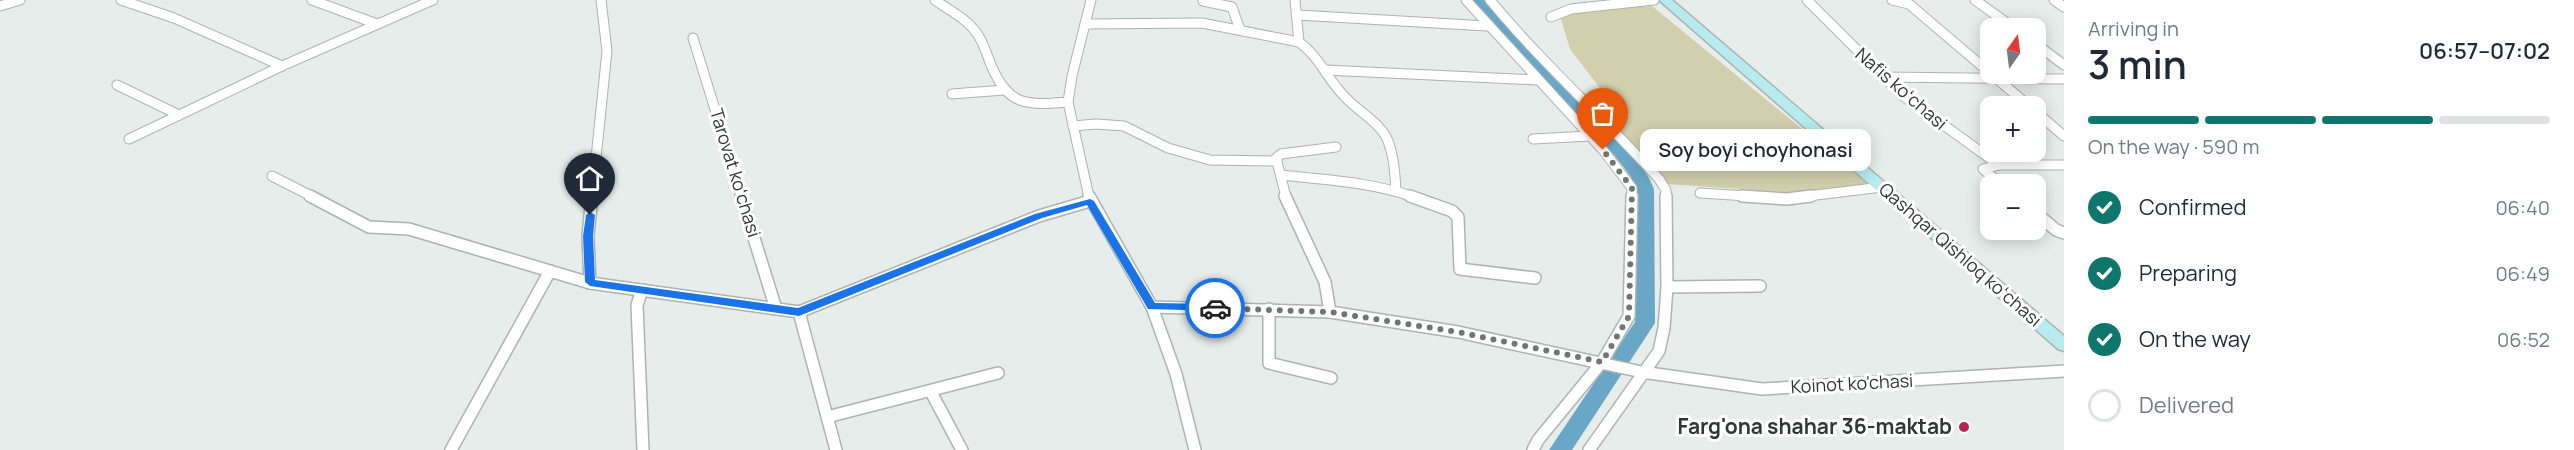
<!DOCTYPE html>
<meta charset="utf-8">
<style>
body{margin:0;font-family:Manrope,sans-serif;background:#f2f2f3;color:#1f2937;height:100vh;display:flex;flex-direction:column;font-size:22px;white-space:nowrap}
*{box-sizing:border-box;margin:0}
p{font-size:20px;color:#747a83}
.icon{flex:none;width:33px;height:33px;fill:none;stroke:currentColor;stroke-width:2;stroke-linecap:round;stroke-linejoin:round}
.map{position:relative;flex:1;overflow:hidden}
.panel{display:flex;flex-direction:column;background:#fff;width:510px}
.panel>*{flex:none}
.needle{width:39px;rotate:14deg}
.tools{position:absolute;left:1980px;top:18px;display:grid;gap:12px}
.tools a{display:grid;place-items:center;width:66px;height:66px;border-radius:12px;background:#fff;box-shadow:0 3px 15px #0003;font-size:30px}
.pin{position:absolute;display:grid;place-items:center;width:51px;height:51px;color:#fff;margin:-62px -26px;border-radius:50% 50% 50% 0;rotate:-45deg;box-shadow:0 0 6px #0007}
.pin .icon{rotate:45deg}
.courier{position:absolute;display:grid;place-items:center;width:60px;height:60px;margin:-30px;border:4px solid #1a73e8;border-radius:50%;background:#fff;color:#222;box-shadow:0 2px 8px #0007}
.bubble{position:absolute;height:42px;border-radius:12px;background:#fff;box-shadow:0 3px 15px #0003;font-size:20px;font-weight:600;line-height:42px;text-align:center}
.summary em{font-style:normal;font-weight:600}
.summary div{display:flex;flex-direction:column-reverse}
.summary{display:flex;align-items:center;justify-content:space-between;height:102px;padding:0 24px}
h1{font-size:39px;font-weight:600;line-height:45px}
.bar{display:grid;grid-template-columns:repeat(4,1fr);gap:9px 6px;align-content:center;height:72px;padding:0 24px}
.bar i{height:8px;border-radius:4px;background:#e0e1e3}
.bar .selected{background:#0f766e}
.bar p{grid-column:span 4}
ol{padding:0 24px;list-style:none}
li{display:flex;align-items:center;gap:18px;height:66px}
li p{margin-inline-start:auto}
li .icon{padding:6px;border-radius:50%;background:#0f766e;color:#fff;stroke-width:4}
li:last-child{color:#747a83}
li i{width:33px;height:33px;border:3px solid #e0e1e3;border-radius:50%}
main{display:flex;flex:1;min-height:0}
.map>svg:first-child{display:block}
.green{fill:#d2cfac}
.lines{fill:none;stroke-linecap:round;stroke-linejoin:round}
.river{fill:#6aa7c6;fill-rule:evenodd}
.minor-far1-casing{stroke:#adb3b0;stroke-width:11}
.minor-casing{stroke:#adb3b0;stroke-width:14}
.secondary-casing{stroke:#adb3b0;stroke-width:3}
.minor-far1{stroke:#fff;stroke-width:9}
.minor{stroke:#fff;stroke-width:11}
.secondary{fill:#b6ecee;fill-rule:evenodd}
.route{fill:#1a73e8}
.done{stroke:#717574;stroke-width:6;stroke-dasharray:0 10.8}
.poi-dot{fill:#b42455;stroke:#fff;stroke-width:2}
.labels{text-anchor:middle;stroke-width:6;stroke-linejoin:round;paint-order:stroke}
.street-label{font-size:18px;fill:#323534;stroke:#fff}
.near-poi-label{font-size:21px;font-weight:bold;fill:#323534;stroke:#fff;text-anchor:end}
</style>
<main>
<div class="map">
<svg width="2064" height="450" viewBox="0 0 2064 450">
<rect width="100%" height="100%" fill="#e6edea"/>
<path class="green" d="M1652,6L1869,184L1797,193L1666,184L1622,135L1616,109L1570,49L1560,16L1589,10Z"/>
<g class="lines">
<path class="river" d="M1469,0H1484L1627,148L1648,176L1654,189L1655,323L1572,450H1549L1635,322L1636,189L1631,177L1615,156Z"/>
<defs>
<g id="minor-far1">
<path d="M121,0L174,18L282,66"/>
<path d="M312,0L377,24"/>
<path d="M935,0C950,11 968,19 978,35C984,44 987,55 991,65C1009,107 1026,105 1068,102"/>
<path d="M1295,0L1299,42C1321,58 1327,80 1346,98C1359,112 1381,123 1388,141C1394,157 1395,174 1396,191"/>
<path d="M1466,0L1603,150L1632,188V197"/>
<path d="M1490,0C1542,63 1604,118 1659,179L1666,190V197"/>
<path d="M1807,0L1902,95L1999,165L1983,169L2001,184"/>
<path d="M1892,0L1909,4L2029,106"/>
<path d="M1975,0L2014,28"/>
<path d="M2054,0L2064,7"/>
<path d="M1203,1L1232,7L1240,30"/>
<path d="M0,6L20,0"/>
<path d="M1298,15L1487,26"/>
<path d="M1551,17L1571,9L1654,0"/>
<path d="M1085,24L1202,23L1299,42"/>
<path d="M693,38L742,197"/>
<path d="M2036,44L2064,65"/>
<path d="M1325,70L1538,80"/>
<path d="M1882,77L2064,79"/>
<path d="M117,85L179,115"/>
<path d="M952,94L1004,90"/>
<path d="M2036,112L2064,136"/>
<path d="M1073,126L1096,124L1124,126L1168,148L1210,160L1277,161"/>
<path d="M129,139L282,66L433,0"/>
<path d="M1533,139L1590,136"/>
<path d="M1999,165H2064"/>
<path d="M1281,175C1326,180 1371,182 1414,197"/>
<path d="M272,176L313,197"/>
<path d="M1700,193L1764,197"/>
<path d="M592,197L607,51L601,0"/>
<path d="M1089,197L1068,102L1072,76L1091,0"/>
<path d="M1286,197L1276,158L1281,154L1336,147"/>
<path d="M1800,197L1882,187"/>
</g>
<g id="minor">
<path d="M310,196L369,227L409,229L590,283L799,312L1039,216L1090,201"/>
<path d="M741,196L776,309"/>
<path d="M1089,196L1152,307L1176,374L1195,450"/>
<path d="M1285,196L1325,282L1330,312"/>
<path d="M1410,196L1452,211L1458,217L1460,269L1535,278"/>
<path d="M1666,196L1667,287L1760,286"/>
<path d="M1742,196L1787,199L1811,196"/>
<path d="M2036,213L2056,230L2064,233"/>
<path d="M590,283L588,236L592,196"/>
<path d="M642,290L637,305L643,450"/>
<path d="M1152,307L1330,312L1458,332L1642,372L1762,389L2064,371"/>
<path d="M1269,309V363L1331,378"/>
<path d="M799,312L836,450"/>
<path d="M931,392L962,450"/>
<path d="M827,417L998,373"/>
<path d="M451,450L550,271"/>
<path d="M1533,450L1538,440L1602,362L1629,316L1632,196"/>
<path d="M1589,450L1659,351L1664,328L1667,287"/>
</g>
<path id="secondary" d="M1659,0H1672L2064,336V351L2058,349Z"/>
</defs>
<use href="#minor-far1" class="minor-far1-casing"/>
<use href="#minor" class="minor-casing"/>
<use href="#secondary" class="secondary-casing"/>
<use href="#minor-far1" class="minor-far1"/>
<use href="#minor" class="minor"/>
<use href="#secondary" class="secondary"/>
</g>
<path class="route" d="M1090,199L1094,201L1155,303L1215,304L1221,308L1219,311L1148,309L1087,205L1042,218L799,316L590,286L585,282L583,236L586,215L590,212L595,215L593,236L595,280L798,308L1035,214Z"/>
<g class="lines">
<path class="done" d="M1215,308L1330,312L1458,332L1602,362L1629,316L1632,188L1603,150"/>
</g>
<circle class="poi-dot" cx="1964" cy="427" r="6"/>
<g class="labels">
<g class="street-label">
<text transform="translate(1901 89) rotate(41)" y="6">Nafis koʻchasi</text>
<text transform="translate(735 173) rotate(73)" y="6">Tarovat koʻchasi</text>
<text transform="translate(1960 255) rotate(41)" y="6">Qashqar Qishloq koʻchasi</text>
<text transform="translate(1852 384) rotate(-3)" y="6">Koinot ko'chasi</text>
</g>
<g class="near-poi-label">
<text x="1952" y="434">Farg'ona shahar 36-maktab</text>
</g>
</g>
</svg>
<div class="tools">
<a><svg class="needle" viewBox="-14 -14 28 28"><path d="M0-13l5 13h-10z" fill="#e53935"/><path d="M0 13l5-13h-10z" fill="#747a83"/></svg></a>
<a>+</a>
<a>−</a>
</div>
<div class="pin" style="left:1603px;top:150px;background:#ea580c"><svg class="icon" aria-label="bag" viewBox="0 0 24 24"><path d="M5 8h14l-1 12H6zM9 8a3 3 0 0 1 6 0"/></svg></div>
<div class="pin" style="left:590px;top:215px;background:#1f2937"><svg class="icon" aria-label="home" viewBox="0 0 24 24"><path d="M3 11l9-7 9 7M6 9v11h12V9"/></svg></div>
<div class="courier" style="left:1215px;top:308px"><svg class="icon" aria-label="car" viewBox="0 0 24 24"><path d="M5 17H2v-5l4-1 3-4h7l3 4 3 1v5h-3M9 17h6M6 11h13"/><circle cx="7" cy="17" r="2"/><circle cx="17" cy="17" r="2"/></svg></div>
<div class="bubble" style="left:1640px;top:129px;width:231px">Soy boyi choyhonasi</div>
</div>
<section class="panel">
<div class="summary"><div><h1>3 min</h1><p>Arriving in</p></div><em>06:57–07:02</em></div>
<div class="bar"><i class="selected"></i><i class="selected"></i><i class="selected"></i><i></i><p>On the way · 590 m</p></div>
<ol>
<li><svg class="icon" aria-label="check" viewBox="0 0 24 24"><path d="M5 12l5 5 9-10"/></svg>Confirmed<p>06:40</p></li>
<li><svg class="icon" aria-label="check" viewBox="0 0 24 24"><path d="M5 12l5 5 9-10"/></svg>Preparing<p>06:49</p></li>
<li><svg class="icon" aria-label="check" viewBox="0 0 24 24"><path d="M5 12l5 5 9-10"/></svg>On the way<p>06:52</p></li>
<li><i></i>Delivered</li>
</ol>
</section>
</main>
